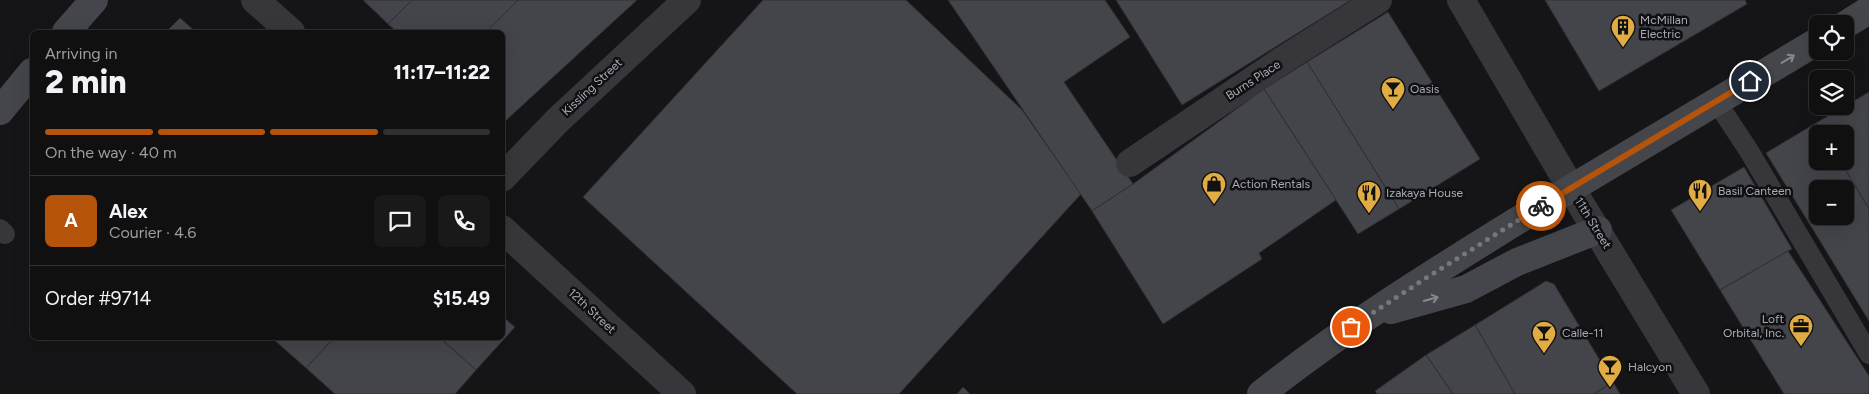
<!DOCTYPE html>
<meta charset="utf-8">
<style>
body{margin:0;font-family:Figtree,sans-serif;background:#19191a;color:#f1f3f6;height:100vh;display:flex;flex-direction:column;font-size:19px;white-space:nowrap}
*{box-sizing:border-box;margin:0}
p{font-size:16px;color:#9c9d9f}
.icon{flex:none;width:28px;height:28px;fill:none;stroke:currentColor;stroke-width:2;stroke-linecap:round;stroke-linejoin:round}
.map{position:relative;flex:1;overflow:hidden}
.panel{position:absolute;left:30px;top:30px;width:475px;height:310px;display:flex;flex-direction:column;background:#101011;border-radius:8px;box-shadow:0 5px 20px #0002,0 0 0 1px #303031}
.panel>*{flex:none}
.tools{position:absolute;left:1809px;top:15px;display:grid;gap:10px}
.tools a{display:grid;place-items:center;width:45px;height:45px;border-radius:8px;background:#101011;box-shadow:0 5px 20px #0002,0 0 0 1px #303031;font-size:25px}
.pin{position:absolute;display:grid;place-items:center;width:42px;height:42px;color:#fff;margin:-21px;border:2px solid #fff;border-radius:50%;box-shadow:0 1px 5px #0007}
.courier{position:absolute;display:grid;place-items:center;width:50px;height:50px;margin:-25px;border:4px solid #b45309;border-radius:50%;background:#fff;color:#222;box-shadow:0 1px 6px #0007}
.overview em{font-style:normal;font-weight:800}
.overview div{display:flex;flex-direction:column-reverse}
.overview{display:flex;align-items:center;justify-content:space-between;height:85px;padding:0 15px}
h1{font-size:32px;font-weight:800;line-height:38px}
.bar{display:grid;grid-template-columns:repeat(4,1fr);gap:8px 5px;align-content:center;height:60px;padding:0 15px}
.bar i{height:6px;border-radius:4px;background:#303031}
.bar .active{background:#b45309}
.bar p{grid-column:span 4}
.line{display:flex;align-items:center;gap:12px;padding:0 15px;border-top:1px solid #303031}
.line div{flex:1}
.round{display:grid;place-items:center;flex:none;width:52px;height:52px;border-radius:8px;background:#19191a}
.map>svg:first-child{display:block}
.building{fill:#44454a;stroke:#2f2f33;fill-rule:evenodd}
.lines{fill:none;stroke-linecap:round;stroke-linejoin:round}
.service{stroke:#37373b;stroke-width:20}
.minor{stroke:#37373b;stroke-width:28}
.tertiary{stroke:#37373b;stroke-width:28}
.secondary{stroke:#45464b;stroke-width:28}
.oneway{stroke:#858891}
.done{stroke:#75777e;stroke-width:5;stroke-dasharray:0 9}
.route{stroke:#b45309;stroke-width:6}
.labels{text-anchor:middle;stroke-width:5;stroke-linejoin:round;paint-order:stroke}
.poi-label{font-size:12px;fill:#a8acb6;stroke:#101012;text-anchor:start}
.street-label{font-size:12px;fill:#a8acb6;stroke:#101012}
</style>
<div class="map">
<svg width="1869" height="394" viewBox="0 0 1869 394">
<rect width="100%" height="100%" fill="#151517"/>
<g class="building">
<path d="M363,0H412L388,24Z"/>
<path d="M412,0H518L486,32H397L388,24Z"/>
<path d="M518,0H637L502,124V32H486Z"/>
<path d="M763,0H906L1022,110L1081,194L899,394H797L583,197Z"/>
<path d="M948,0H1105L1130,37L1064,82L1133,184L1092,211Z"/>
<path d="M1116,0H1351L1182,105Z"/>
<path d="M1545,0H1745L1747,4L1599,91Z"/>
<path d="M1388,12L1480,159L1399,209L1307,62Z"/>
<path d="M180,18L196,32H166Z"/>
<path d="M1307,62L1399,209L1358,234L1264,89Z"/>
<path d="M1264,89L1336,200L1259,253L1262,259L1163,324L1092,211L1133,184Z"/>
<path d="M1869,92V209L1840,161H1845V134H1823L1816,123Z"/>
<path d="M1816,123L1823,134H1818V161H1840L1869,209V321L1766,153ZM1818,189H1845V216H1818Z"/>
<path d="M1744,167L1792,249L1720,290L1671,210Z"/>
<path d="M1788,251L1869,376V394H1784L1720,290Z"/>
<path d="M1546,281L1554,284L1613,382L1594,394H1515L1475,325Z"/>
<path d="M502,316L515,327L476,370L440,338H502Z"/>
<path d="M1475,325L1515,394H1453L1426,355Z"/>
<path d="M272,338H334L306,368Z"/>
<path d="M334,338H440L476,370L455,394H335L306,368Z"/>
<path d="M1426,355L1453,394H1377L1375,391Z"/>
<path d="M1613,382L1620,394H1594Z"/>
<path d="M963,387L970,394H957Z"/>
</g>
<g class="lines">
<g class="service">
<path d="M1716,101L1749,151L1869,354"/>
<path d="M0,229L5,234"/>
</g>
<g class="minor">
<path d="M255,0L291,32"/>
<path d="M1130,163L1283,60L1378,0"/>
<path d="M502,178L558,120L687,0"/>
<path d="M502,229L682,394"/>
</g>
<path class="tertiary" d="M1461,0L1571,188L1696,394"/>
<g class="secondary">
<path d="M1845,25L1869,10"/>
<path d="M66,32L94,0"/>
<path d="M0,111L32,72"/>
<path d="M1391,310L1466,289L1517,262L1598,230"/>
<path d="M1261,394C1344,328 1434,272 1525,216C1622,157 1720,99 1818,41"/>
</g>
</g>
<defs><path id="oneway-shaft" d="M-6 0H5M1.5-3L5.5 0L1.5 3" fill="none" stroke-width="1.6" stroke-linecap="round" stroke-linejoin="round" transform="scale(1.25)"/></defs>
<g class="oneway">
<use href="#oneway-shaft" transform="translate(1788 59) rotate(-31)"/>
<use href="#oneway-shaft" transform="translate(1431 299) rotate(-16)"/>
</g>
<g class="lines">
<path class="done" d="M1351,327L1423,280L1541,206"/>
<path class="route" d="M1541,206L1750,81"/>
</g>
<defs>
<symbol id="building-pin" viewBox="-11 -11 22 30"><path d="M0 17L-7.5 6A9.5 9.5 0 1 1 7.5 6Z" fill="#e1ac43" stroke="#101012"/><path d="M-4-6H4V6H1V3H-1V6H-4ZM-2.5-4.3h1.7v1.8h-1.7ZM.8-4.3h1.7v1.8H.8ZM-2.5-1h1.7V.8h-1.7ZM.8-1h1.7V.8H.8Z" fill="#111"/></symbol>
<symbol id="bar-pin" viewBox="-11 -11 22 30"><path d="M0 17L-7.5 6A9.5 9.5 0 1 1 7.5 6Z" fill="#e1ac43" stroke="#101012"/><path d="M-6-5H6L.8 .8V4.5H3.5V6h-7V4.5H-.8V.8Z" fill="#111"/></symbol>
<symbol id="shop-pin" viewBox="-11 -11 22 30"><path d="M0 17L-7.5 6A9.5 9.5 0 1 1 7.5 6Z" fill="#e1ac43" stroke="#101012"/><path d="M-5-2.5h2.3a2.7 3.5 0 0 1 5.4 0H5L5.5 6h-11ZM-1.5-2.5h3a1.5 2.3 0 0 0-3 0Z" fill="#111"/></symbol>
<symbol id="restaurant-pin" viewBox="-11 -11 22 30"><path d="M0 17L-7.5 6A9.5 9.5 0 1 1 7.5 6Z" fill="#e1ac43" stroke="#101012"/><path d="M-5-6h1v4h1v-4h1v4h1v-4h1v5L-1.5 .5V6h-2V.5L-5-1ZM5-6V6H3V1.5H1.5Q1.5-4 5-6Z" fill="#111"/></symbol>
<symbol id="office-pin" viewBox="-11 -11 22 30"><path d="M0 17L-7.5 6A9.5 9.5 0 1 1 7.5 6Z" fill="#e1ac43" stroke="#101012"/><path d="M-6-3h4V-5.5h4V-3h4V5H-6ZM-1-4.5V-3h2v-1.5ZM-6 0V1H6V0Z" fill="#111"/></symbol>
</defs>
<g fill-rule="evenodd">
<use href="#building-pin" x="1609" y="13" width="28" height="38"/>
<use href="#bar-pin" x="1379" y="75" width="28" height="38"/>
<use href="#shop-pin" x="1200" y="170" width="28" height="38"/>
<use href="#restaurant-pin" x="1686" y="177" width="28" height="38"/>
<use href="#restaurant-pin" x="1355" y="179" width="28" height="38"/>
<use href="#office-pin" x="1787" y="312" width="28" height="38"/>
<use href="#bar-pin" x="1530" y="319" width="28" height="38"/>
<use href="#bar-pin" x="1596" y="353" width="28" height="38"/>
</g>
<g class="labels">
<g class="poi-label">
<text x="1640" y="24">McMillan<tspan x="1640" dy="14">Electric</tspan></text>
<text x="1410" y="93">Oasis</text>
<text x="1232" y="188">Action Rentals</text>
<text x="1718" y="195">Basil Canteen</text>
<text x="1386" y="197">Izakaya House</text>
<text x="1784" y="323" text-anchor="end">Loft<tspan x="1784" dy="14">Orbital, Inc.</tspan></text>
<text x="1562" y="337">Calle-11</text>
<text x="1628" y="371">Halcyon</text>
</g>
<g class="street-label">
<text transform="translate(1253 80) rotate(-33)" y="4">Burns Place</text>
<text transform="translate(592 87) rotate(-43)" y="4">Kissling Street</text>
<text transform="translate(1593 223) rotate(58)" y="4">11th Street</text>
<text transform="translate(592 311) rotate(43)" y="4">12th Street</text>
</g>
</g>
</svg>
<div class="tools">
<a><svg class="icon" aria-label="locate" viewBox="0 0 24 24"><circle cx="12" cy="12" r="6"/><path d="M12 2v4M12 18v4M2 12h4M18 12h4"/></svg></a>
<a><svg class="icon" aria-label="layers" viewBox="0 0 24 24"><path d="M12 4l9 5-9 5-9-5zM3 14l9 5 9-5"/></svg></a>
<a>+</a>
<a>−</a>
</div>
<div class="pin" style="left:1351px;top:327px;background:#ea580c"><svg class="icon" aria-label="bag" viewBox="0 0 24 24"><path d="M5 8h14l-1 12H6zM9 8a3 3 0 0 1 6 0"/></svg></div>
<div class="pin" style="left:1750px;top:81px;background:#1f2937"><svg class="icon" aria-label="home" viewBox="0 0 24 24"><path d="M3 11l9-7 9 7M6 9v11h12V9"/></svg></div>
<div class="courier" style="left:1541px;top:206px"><svg class="icon" aria-label="bike" viewBox="0 0 24 24"><circle cx="6" cy="16" r="4"/><circle cx="18" cy="16" r="4"/><path d="M6 16l4-8h5l3 8M10 8l3 8H6M13 5h3"/></svg></div>
<section class="panel">
<div class="overview"><div><h1>2 min</h1><p>Arriving in</p></div><em>11:17–11:22</em></div>
<div class="bar"><i class="active"></i><i class="active"></i><i class="active"></i><i></i><p>On the way · 40 m</p></div>
<div class="line" style="height:90px"><b class="round" style="background:#b45309;color:#fff">A</b><div><b>Alex</b><p>Courier · 4.6</p></div><a class="round"><svg class="icon" aria-label="chat" viewBox="0 0 24 24"><path d="M4 5h16v11H9l-5 4z"/></svg></a><a class="round"><svg class="icon" aria-label="phone" viewBox="0 0 24 24"><path d="M5 4h4l2 5-3 2q2 4 5 5l2-3 5 2v4C11 20 4 13 5 4z"/></svg></a></div>
<div class="line" style="height:65px"><div>Order #9714</div><b>$15.49</b></div>
</section>
</div>
